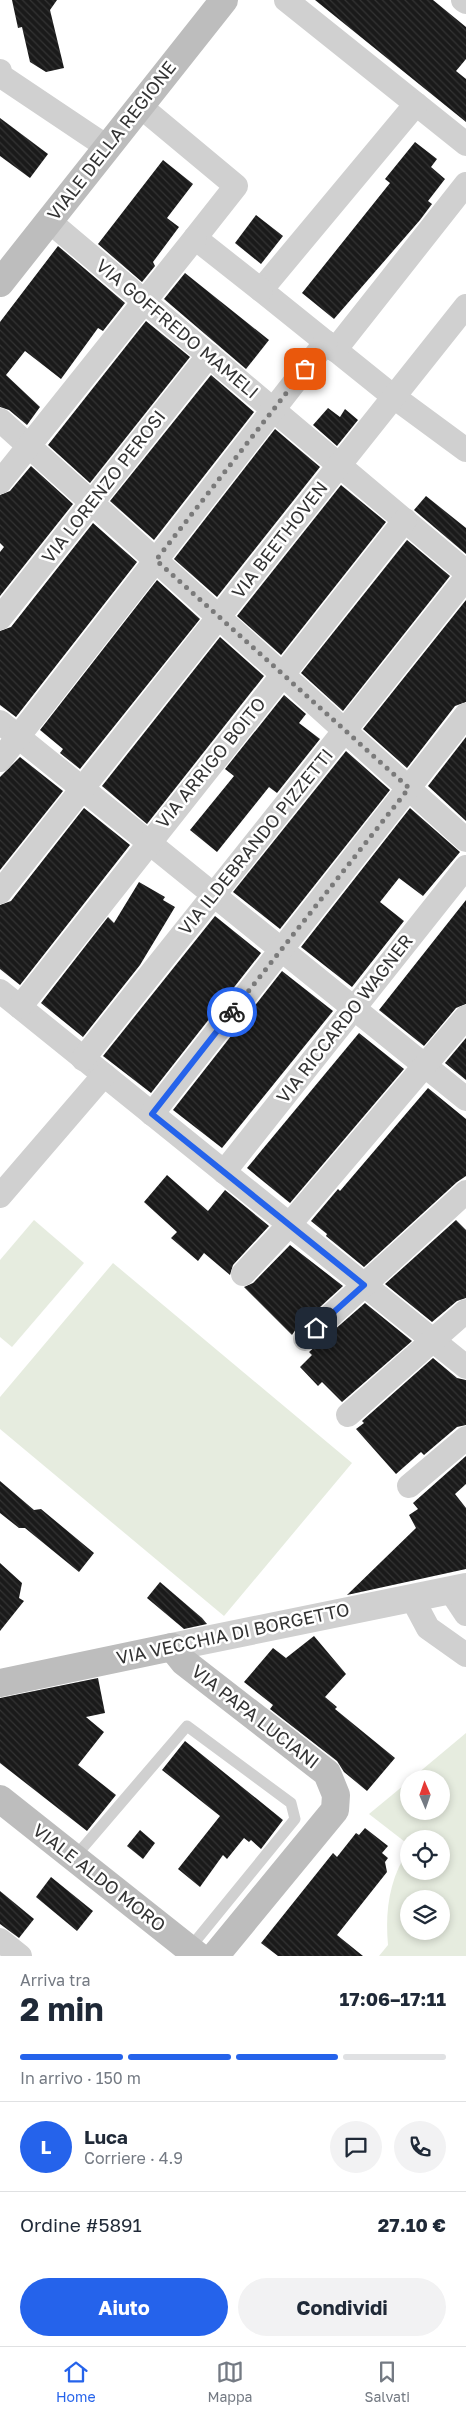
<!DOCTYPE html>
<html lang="it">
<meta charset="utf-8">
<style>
body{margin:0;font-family:"Golos Text",sans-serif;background:#f2f2f3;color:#1f2937;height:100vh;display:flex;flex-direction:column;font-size:19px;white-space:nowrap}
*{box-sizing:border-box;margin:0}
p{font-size:16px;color:#747a83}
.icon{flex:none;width:28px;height:28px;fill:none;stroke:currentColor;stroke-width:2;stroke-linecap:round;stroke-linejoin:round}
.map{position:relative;height:1956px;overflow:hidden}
.panel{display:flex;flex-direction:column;background:#fff;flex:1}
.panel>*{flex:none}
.needle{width:32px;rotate:358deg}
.controls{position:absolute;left:400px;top:1770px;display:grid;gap:10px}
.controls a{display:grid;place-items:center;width:50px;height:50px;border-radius:50%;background:#fff;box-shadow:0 2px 8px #0003;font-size:25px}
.pin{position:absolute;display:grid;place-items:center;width:42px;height:42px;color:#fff;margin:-21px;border-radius:10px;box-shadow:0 2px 8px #0006}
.courier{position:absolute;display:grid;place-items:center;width:50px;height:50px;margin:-25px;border:4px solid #2563eb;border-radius:50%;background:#fff;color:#222;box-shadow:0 1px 6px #0007}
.summary em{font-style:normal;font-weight:700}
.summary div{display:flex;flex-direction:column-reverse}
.summary{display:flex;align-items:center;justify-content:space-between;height:85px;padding:0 20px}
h1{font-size:32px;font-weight:700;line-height:38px}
.bar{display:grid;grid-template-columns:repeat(4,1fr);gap:8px 5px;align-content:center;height:60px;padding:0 20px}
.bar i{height:6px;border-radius:4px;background:#e0e1e3}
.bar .current{background:#2563eb}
.bar p{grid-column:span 4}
.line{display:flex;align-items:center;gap:12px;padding:0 20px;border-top:1px solid #e0e1e3}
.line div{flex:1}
.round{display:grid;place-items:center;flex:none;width:52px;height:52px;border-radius:26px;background:#f2f2f3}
.cta{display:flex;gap:10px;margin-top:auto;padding:10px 20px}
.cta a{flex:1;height:58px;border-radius:30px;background:#2563eb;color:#fff;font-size:20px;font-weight:700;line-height:58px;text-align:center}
.cta a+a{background:#f2f2f3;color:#1f2937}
.menu{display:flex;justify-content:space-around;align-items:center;height:70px;border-top:1px solid #e0e1e3;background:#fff;font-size:14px;color:#747a83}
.menu a{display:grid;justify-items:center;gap:2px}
.menu .current{color:#2563eb}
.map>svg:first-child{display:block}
.green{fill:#e6ecdf;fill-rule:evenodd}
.building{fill:url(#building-back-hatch)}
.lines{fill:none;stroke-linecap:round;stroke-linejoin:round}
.service{stroke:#d0d0d0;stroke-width:11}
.minor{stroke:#d0d0d0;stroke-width:24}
.tertiary{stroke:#d0d0d0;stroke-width:28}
.secondary{stroke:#bdbdbd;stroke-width:28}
.done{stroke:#7a7a7a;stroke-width:5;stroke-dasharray:0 9}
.route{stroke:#2563eb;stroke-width:6}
.labels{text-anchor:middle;stroke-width:5;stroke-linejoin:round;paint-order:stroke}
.street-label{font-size:18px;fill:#333;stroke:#fff}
</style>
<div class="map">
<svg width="466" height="1956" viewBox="0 0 466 1956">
<defs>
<pattern id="building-back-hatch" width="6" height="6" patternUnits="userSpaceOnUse" patternTransform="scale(1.25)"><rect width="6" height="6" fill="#1a1a1a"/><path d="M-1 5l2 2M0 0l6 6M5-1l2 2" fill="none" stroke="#333"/></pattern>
</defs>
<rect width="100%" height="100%" fill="#fff"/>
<g class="green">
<path d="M34,1220L84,1263L12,1347L0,1337V1260Z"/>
<path d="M113,1263L352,1463L224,1616L0,1429V1397Z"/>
<path d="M466,1733V1956H379L388,1945C385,1911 389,1879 409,1849V1871H441V1839H409V1845L369,1814L409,1781V1811H441V1779H411ZM409,1899H441V1931H409Z"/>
</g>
<g class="building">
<path d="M12,0H57L50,10L64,68L46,72L30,62L22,27L18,28Z"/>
<path d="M315,0H433L466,27V59L456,71L466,79V122Z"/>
<path d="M0,118L48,154L30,178L0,156Z"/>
<path d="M415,142L437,159L431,167L445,179L428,201L432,204L420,220L334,319L302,293L390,183L385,179Z"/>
<path d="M163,160L193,184L167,218L179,227L153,262L155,266L142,282L98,244Z"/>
<path d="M256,215L283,236L261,264L235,243Z"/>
<path d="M58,246L125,303L103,331L98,328L61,379L25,351L6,375L40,407L27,425L9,410L0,407V322Z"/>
<path d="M185,273L269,340L246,369L164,299Z"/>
<path d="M146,321L190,357L90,483L48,445Z"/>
<path d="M211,375L254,412L154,540L110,501Z"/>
<path d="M328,408L340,417L345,409L358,420L337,446L313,425Z"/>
<path d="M275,429L320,467L217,597L174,559Z"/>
<path d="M31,466L73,504L0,596V552L4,547L0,543V495L10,491Z"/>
<path d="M341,485L386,522L281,655L237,616Z"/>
<path d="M426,496L466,528V554L414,510Z"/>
<path d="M93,523L137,562L16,717L0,705V631L11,627Z"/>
<path d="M407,540L450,576L343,711L301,673Z"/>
<path d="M157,580L200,619L80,769L60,753L63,749L40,730Z"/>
<path d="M466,600V702L455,706L407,768L363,729Z"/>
<path d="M220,637L264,676L147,824L102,786Z"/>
<path d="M284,695L306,714L299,723L320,739L277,793L269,787L217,852L190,830L234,776L225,769Z"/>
<path d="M466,737V821L428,786Z"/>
<path d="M346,751L390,790L280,929L233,892Z"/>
<path d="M20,757L63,791L0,870V777Z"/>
<path d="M84,808L130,845L20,985L0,969V905L11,901Z"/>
<path d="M410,808L460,852L423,896L399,878L380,902L404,921L352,987L301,947Z"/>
<path d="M139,882L165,897L163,900L175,907L140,965L83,1037L41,1003L108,917L114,923Z"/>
<path d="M466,900V1004L456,1008L424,1046L379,1010Z"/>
<path d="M215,916L261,953L151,1093L103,1056Z"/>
<path d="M282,971L333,1011L222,1148L173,1110Z"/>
<path d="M359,1033L404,1069L290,1203L247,1168Z"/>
<path d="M466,1038V1080L445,1063Z"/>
<path d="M428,1088L466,1119V1176L457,1182L364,1267L326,1236L327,1234L311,1221L338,1189L340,1191Z"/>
<path d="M167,1175L208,1211L225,1190L269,1226L233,1265L230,1275L204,1253L198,1261L171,1238L177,1232L144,1202Z"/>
<path d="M456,1220L466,1230V1298L457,1301L432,1322L385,1284Z"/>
<path d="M290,1245L343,1286L296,1329L292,1335L244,1287L253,1283Z"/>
<path d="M365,1303L412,1341L342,1402L322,1382L318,1386L300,1367L312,1355L309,1352Z"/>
<path d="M433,1358L457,1378L466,1380V1425L457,1427L424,1455L421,1452L396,1474L356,1429L364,1423L362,1421Z"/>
<path d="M466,1456V1484L455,1494L466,1508V1569L347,1595L416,1528L409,1515L418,1509L413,1503Z"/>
<path d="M0,1481L34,1510L41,1509L94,1553L79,1572L25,1528H19L0,1513Z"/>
<path d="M0,1563L22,1583L19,1598L24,1601L0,1631Z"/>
<path d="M160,1582L202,1618L207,1624L184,1629L147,1598Z"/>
<path d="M314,1636L346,1674L325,1697L337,1707L335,1709L395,1758L367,1791L344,1772L337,1761L270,1709L273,1705L244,1682L273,1648L286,1658Z"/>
<path d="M98,1678L105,1713L86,1717L104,1732L78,1765L116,1795L87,1831L0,1763V1698Z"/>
<path d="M185,1741L283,1820L261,1849L251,1840L249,1842L244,1838L227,1859L223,1855L200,1887L178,1869L220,1816L162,1770Z"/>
<path d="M365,1828L388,1846L382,1853L388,1858L385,1862L387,1872L337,1935L363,1956H278L261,1943L333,1853L337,1857L356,1833L359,1835Z"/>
<path d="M140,1830L155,1843L143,1859L127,1846Z"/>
<path d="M51,1877L93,1911L77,1931L36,1897Z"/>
<path d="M0,1891L34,1919L19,1938L0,1924Z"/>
</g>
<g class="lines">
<path class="service" d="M74,1858L187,1726L291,1803L295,1819L189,1949"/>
<g class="minor">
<path d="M286,0L466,144"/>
<path d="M463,0L466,2"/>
<path d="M0,71L1,76L107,147"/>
<path d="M416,104L261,290L394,397L466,450"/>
<path d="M140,106L236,186L195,238L261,290"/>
<path d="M49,221L466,572"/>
<path d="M335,350L466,184"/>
<path d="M0,420L466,840"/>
<path d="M0,482L195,238"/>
<path d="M0,618L209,355"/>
<path d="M0,722L466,1099"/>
<path d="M0,760L326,342"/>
<path d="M0,892L466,306"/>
<path d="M0,991L466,1367"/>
<path d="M20,1007L405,520"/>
<path d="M83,1059L466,578"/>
<path d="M152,1114L466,715"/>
<path d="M224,1172L466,867"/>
<path d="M0,1196L104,1075"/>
<path d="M243,1274L289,1225L466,1017"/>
<path d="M305,1339L466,1192"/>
<path d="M348,1415L466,1311"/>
<path d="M409,1486L466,1438"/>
<path d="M450,1590L466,1614"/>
<path d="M412,1598L428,1628L466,1655"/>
<path d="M0,1940L20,1956"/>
</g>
<path class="tertiary" d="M172,1647L466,1587"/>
<g class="secondary">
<path d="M0,283L224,0"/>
<path d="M0,1683L172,1647L184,1662L327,1773L336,1795L335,1810L215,1956"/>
<path d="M0,1799L198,1956"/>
</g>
</g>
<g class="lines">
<path class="done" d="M232,1012L409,788L156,560L305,369"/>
<path class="route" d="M232,1012L152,1114L364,1285L316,1328"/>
</g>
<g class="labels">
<g class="street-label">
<text transform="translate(112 141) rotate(-52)" y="6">VIALE DELLA REGIONE</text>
<text transform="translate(177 329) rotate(40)" y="6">VIA GOFFREDO MAMELI</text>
<text transform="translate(104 487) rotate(-52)" y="6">VIA LORENZO PEROSI</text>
<text transform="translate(280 540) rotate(-52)" y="6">VIA BEETHOVEN</text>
<text transform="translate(211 763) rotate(-51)" y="6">VIA ARRIGO BOITO</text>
<text transform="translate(256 842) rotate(-51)" y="6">VIA ILDEBRANDO PIZZETTI</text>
<text transform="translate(345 1019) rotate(-52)" y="6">VIA RICCARDO WAGNER</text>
<text transform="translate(233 1634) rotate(-12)" y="6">VIA VECCHIA DI BORGETTO</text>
<text transform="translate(255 1717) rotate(38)" y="6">VIA PAPA LUCIANI</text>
<text transform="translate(99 1878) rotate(38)" y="6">VIALE ALDO MORO</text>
</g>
</g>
</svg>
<div class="controls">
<a><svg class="needle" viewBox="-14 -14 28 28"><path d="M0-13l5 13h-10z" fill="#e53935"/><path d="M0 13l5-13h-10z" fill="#747a83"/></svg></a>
<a><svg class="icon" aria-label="locate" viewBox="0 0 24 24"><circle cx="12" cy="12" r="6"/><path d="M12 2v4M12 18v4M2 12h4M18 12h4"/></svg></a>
<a><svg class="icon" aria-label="layers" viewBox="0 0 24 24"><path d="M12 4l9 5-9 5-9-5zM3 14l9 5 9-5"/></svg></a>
</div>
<div class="pin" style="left:305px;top:369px;background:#ea580c"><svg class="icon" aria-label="bag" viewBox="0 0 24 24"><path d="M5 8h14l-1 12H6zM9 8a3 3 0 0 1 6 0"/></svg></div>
<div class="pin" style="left:316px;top:1328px;background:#1f2937"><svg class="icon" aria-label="home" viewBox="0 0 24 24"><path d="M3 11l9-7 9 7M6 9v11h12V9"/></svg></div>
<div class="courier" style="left:232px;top:1012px"><svg class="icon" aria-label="bike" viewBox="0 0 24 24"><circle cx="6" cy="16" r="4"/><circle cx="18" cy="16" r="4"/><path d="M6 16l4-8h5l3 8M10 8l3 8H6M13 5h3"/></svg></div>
</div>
<section class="panel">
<div class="summary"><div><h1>2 min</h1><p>Arriva tra</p></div><em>17:06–17:11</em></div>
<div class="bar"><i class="current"></i><i class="current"></i><i class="current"></i><i></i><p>In arrivo · 150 m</p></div>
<div class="line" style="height:90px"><b class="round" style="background:#2563eb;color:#fff">L</b><div><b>Luca</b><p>Corriere · 4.9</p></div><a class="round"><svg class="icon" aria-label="chat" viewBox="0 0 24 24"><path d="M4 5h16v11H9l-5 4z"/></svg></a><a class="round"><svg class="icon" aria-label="phone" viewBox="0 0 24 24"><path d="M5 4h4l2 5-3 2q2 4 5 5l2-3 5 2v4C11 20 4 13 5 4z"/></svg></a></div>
<div class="line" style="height:65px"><div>Ordine #5891</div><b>27.10 €</b></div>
<div class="cta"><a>Aiuto</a><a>Condividi</a></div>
</section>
<nav class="menu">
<a class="current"><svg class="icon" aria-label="home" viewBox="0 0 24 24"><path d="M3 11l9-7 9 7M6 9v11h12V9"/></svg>Home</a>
<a><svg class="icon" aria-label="map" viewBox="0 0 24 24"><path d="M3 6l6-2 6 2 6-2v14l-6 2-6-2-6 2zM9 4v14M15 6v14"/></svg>Mappa</a>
<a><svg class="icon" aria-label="saved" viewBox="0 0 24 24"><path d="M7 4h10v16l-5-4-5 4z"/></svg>Salvati</a>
</nav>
